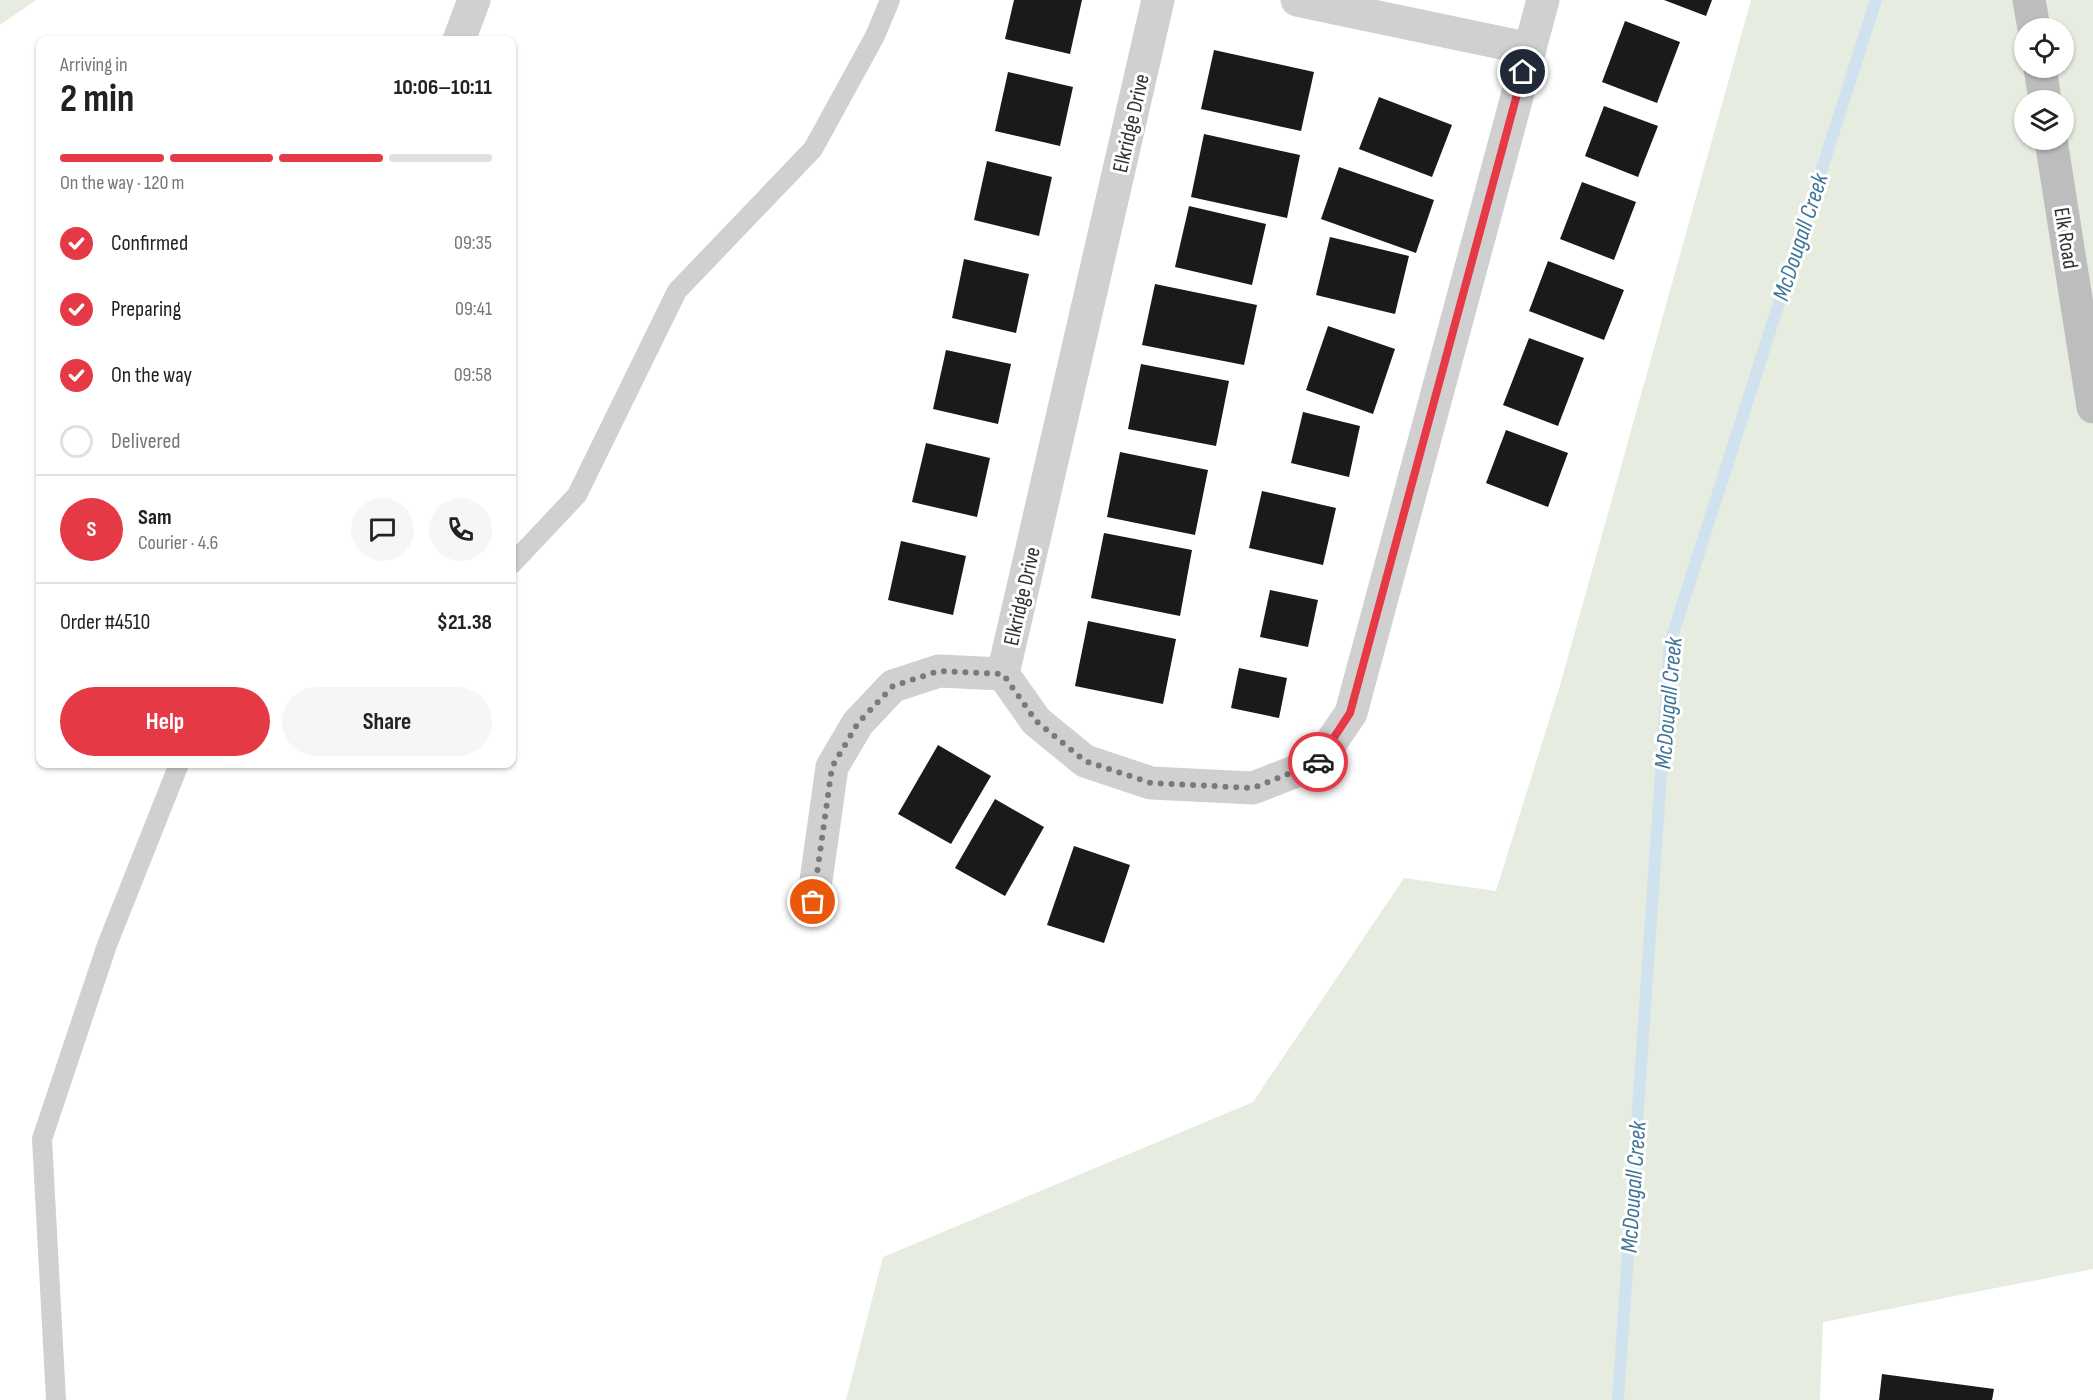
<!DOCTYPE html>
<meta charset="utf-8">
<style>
body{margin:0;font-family:"Sofia Sans Condensed",sans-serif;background:#f6f6f6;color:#222;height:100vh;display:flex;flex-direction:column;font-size:22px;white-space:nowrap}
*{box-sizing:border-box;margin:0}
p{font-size:20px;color:#767676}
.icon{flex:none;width:33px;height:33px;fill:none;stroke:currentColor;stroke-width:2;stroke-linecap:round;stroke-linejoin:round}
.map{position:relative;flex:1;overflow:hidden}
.details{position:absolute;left:36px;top:36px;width:480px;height:732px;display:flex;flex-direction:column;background:#fff;border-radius:12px;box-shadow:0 2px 4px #0004}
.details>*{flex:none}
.tools{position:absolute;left:2014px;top:18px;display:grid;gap:12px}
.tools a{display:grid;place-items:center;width:60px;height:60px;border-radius:50%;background:#fff;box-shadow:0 2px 4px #0004;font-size:30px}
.pin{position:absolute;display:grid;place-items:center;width:51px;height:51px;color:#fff;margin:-26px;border:3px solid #fff;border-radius:50%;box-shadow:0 2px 6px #0007}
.courier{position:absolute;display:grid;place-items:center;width:60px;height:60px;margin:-30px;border:4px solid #e63946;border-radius:50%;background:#fff;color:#222;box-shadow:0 2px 8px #0007}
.summary em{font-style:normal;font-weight:700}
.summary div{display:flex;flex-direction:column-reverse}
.summary{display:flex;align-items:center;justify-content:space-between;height:102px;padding:0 24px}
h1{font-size:39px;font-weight:700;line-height:45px}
.bar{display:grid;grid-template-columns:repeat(4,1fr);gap:9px 6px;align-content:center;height:72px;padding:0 24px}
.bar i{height:8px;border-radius:4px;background:#e0e0e0}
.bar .selected{background:#e63946}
.bar p{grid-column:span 4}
.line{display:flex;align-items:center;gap:15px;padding:0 24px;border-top:2px solid #e0e0e0}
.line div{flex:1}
.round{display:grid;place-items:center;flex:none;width:63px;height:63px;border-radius:32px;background:#f6f6f6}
ol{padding:0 24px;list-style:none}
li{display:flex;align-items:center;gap:18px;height:66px}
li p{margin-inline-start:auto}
li .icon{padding:6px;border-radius:50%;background:#e63946;color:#fff;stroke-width:4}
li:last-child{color:#767676}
li i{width:33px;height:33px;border:3px solid #e0e0e0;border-radius:50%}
.action{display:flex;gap:12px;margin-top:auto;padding:12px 24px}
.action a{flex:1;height:69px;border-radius:36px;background:#e63946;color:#fff;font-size:24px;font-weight:700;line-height:69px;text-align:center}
.action a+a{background:#f6f6f6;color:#222}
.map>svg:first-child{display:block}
.green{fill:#e6ecdf;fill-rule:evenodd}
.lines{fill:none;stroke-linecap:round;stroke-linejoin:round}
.stream{stroke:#cfe2ee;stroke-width:12}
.building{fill:#1a1a1a}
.lane{stroke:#d0d0d0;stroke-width:20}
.street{stroke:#d0d0d0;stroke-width:33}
.secondary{stroke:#bdbdbd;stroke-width:33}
.done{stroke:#7a7a7a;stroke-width:6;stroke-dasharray:0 10.8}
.route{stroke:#e63946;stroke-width:8}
.labels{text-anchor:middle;stroke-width:6;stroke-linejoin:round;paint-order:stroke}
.street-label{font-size:22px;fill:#333;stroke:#fff}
.water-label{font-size:24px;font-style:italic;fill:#3f7597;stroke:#fff}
</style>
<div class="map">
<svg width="2093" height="1400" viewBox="0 0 2093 1400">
<rect width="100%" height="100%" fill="#fff"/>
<g class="green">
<path d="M0,0H36L0,25Z"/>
<path d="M1751,0H2093V1269L1823,1322L1820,1400H846L883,1257L1253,1102L1404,878L1496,891L1561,682ZM2025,28H2064V68H2025ZM2025,100H2064V140H2025Z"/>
</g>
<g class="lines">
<path class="stream" d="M1618,1400L1670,643L1876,0"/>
</g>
<g class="building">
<path d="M1014,0H1082L1070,54L1005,39Z"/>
<path d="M1664,0H1712L1706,16Z"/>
<path d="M1625,21L1680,42L1657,103L1602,82Z"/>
<path d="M1214,50L1314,72L1301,131L1201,109Z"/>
<path d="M1008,72L1073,87L1060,146L995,131Z"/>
<path d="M1379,97L1452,125L1432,177L1359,149Z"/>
<path d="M1604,106L1658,126L1638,177L1585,156Z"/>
<path d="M1204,134L1300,155L1287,218L1191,197Z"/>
<path d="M987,161L1052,177L1039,236L974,220Z"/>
<path d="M1339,167L1434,200L1416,253L1321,219Z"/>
<path d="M1582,182L1636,202L1614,260L1560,239Z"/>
<path d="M1189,206L1266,224L1252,285L1175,267Z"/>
<path d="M1330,237L1409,256L1395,314L1316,295Z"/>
<path d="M964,259L1029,274L1016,333L952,318Z"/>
<path d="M1548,261L1624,290L1604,340L1529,311Z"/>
<path d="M1155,284L1257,305L1244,365L1142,345Z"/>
<path d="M1328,326L1395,349L1373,414L1306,390Z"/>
<path d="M1529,338L1584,358L1558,426L1503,405Z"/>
<path d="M946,350L1011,364L998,424L933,409Z"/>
<path d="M1141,364L1229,381L1216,446L1128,429Z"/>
<path d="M1303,412L1360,426L1349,477L1291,463Z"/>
<path d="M1506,430L1568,453L1548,507L1486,483Z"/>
<path d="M926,443L990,458L977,517L912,502Z"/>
<path d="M1120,452L1208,470L1195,535L1107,517Z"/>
<path d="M1262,491L1336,508L1323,565L1249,548Z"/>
<path d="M1104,533L1192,550L1180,616L1091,598Z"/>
<path d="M901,541L966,556L953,615L888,600Z"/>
<path d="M1270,590L1318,600L1308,647L1260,637Z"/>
<path d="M1088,621L1176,639L1163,704L1075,686Z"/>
<path d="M1239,668L1287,678L1279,718L1231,708Z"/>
<path d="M938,745L991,776L951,844L898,814Z"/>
<path d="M995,799L1044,827L1005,896L955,868Z"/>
<path d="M1074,846L1130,865L1104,943L1047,925Z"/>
<path d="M1882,1374L1994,1389L1992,1400H1879Z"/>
</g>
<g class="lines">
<g class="lane">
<path d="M512,564L577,495L677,291L813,149L875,36L890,0"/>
<path d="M56,1400L42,1139L107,945L179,764"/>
</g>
<g class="street">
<path d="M1158,0L1003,674L1036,721L1085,761L1151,783L1253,788L1317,763L1351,713L1543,0"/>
<path d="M1297,0L1530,49"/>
<path d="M459,40L474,0"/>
<path d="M813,902L832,767L858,723L893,686L939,671L1003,674"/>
</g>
<g class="secondary">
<path d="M2029,0L2034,28"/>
<path d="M2040,68L2045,100"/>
<path d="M2051,140L2093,407"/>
</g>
</g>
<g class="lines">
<path class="done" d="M813,902L832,767L858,723L893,686L939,671L1003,674L1036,721L1085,761L1151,783L1253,788L1318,762"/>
<path class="route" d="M1318,762L1350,713L1523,72"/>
</g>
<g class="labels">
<g class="street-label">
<text transform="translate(1130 123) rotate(-77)" y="8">Elkridge Drive</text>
<text transform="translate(2067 238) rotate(81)" y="8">Elk Road</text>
<text transform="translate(1021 596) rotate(-77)" y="8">Elkridge Drive</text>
</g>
<g class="water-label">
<text transform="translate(1800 237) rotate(-72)" y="8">McDougall Creek</text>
<text transform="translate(1668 703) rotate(-85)" y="8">McDougall Creek</text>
<text transform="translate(1633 1187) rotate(-86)" y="8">McDougall Creek</text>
</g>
</g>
</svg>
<div class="tools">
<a><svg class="icon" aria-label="locate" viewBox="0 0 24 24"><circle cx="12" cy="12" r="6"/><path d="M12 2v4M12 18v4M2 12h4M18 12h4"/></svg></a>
<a><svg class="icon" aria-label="layers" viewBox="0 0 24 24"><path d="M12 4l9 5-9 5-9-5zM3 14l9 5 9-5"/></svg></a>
</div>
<div class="pin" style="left:813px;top:902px;background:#ea580c"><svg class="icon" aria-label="bag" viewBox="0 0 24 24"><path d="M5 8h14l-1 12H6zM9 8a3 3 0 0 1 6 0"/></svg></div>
<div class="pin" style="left:1523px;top:72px;background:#1f2937"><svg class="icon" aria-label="home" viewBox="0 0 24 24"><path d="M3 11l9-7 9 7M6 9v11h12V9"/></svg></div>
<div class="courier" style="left:1318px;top:762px"><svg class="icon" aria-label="car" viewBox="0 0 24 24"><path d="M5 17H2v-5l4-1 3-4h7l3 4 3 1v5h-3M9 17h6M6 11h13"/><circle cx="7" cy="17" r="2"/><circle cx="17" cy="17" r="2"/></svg></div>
<section class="details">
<div class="summary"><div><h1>2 min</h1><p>Arriving in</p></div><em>10:06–10:11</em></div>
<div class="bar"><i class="selected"></i><i class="selected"></i><i class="selected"></i><i></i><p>On the way · 120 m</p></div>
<ol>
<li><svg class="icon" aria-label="check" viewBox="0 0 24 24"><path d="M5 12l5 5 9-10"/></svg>Confirmed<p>09:35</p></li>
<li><svg class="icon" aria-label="check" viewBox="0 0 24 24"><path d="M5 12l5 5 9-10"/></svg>Preparing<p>09:41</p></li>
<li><svg class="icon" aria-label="check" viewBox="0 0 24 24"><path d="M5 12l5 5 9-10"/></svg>On the way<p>09:58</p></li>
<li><i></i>Delivered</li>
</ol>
<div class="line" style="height:108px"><b class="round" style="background:#e63946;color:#fff">S</b><div><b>Sam</b><p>Courier · 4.6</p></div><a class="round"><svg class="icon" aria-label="chat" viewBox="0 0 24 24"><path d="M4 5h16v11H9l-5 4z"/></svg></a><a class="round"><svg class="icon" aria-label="phone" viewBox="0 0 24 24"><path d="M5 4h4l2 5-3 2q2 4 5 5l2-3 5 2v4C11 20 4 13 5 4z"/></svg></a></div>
<div class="line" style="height:78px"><div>Order #4510</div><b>$21.38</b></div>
<div class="action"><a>Help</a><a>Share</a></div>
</section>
</div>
